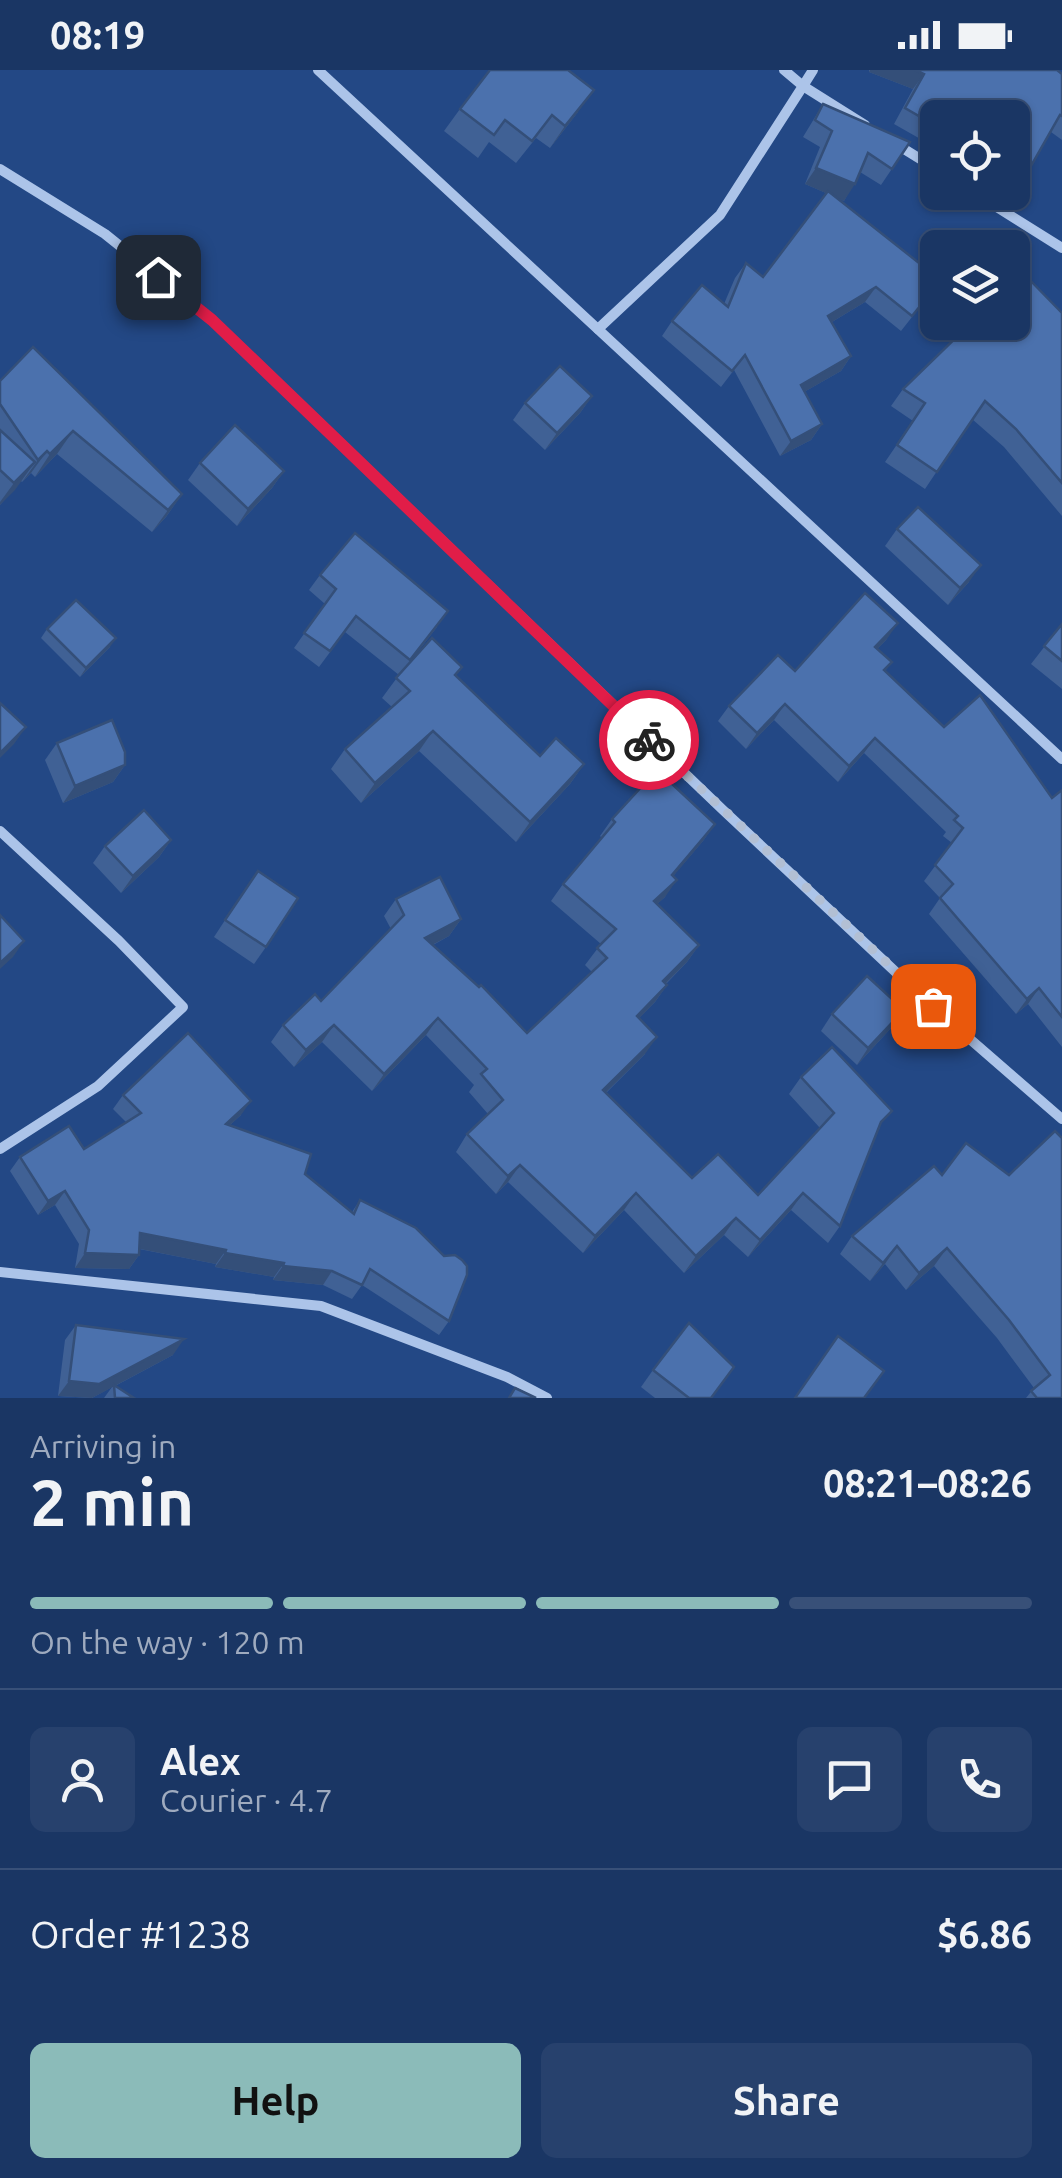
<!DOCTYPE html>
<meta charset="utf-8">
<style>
body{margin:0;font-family:Ubuntu,sans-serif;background:#27416d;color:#f1f3f6;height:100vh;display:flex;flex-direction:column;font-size:38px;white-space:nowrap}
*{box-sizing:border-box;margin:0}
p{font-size:32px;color:#9fabbf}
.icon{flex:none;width:55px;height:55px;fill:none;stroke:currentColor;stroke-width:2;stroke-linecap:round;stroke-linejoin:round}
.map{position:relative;height:1328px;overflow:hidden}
.drawer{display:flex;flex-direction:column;background:#1a3664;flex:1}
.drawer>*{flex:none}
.controls{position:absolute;left:920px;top:30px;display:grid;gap:20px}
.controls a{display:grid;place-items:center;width:110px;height:110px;border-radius:15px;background:#1a3664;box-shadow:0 2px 8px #0004,0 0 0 2px #385078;font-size:50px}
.pin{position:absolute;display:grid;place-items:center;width:85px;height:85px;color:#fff;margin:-42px;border-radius:20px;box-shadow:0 5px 15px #0006}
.courier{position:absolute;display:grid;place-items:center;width:100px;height:100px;margin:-50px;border:8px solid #e11d48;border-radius:50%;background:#fff;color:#222;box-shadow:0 2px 12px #0007}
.head em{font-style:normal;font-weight:600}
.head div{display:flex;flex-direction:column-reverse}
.head{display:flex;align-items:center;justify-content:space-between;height:170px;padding:0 30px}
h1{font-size:65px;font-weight:600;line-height:75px}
.bar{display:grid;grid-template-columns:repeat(4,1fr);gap:15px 10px;align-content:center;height:120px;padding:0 30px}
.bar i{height:12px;border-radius:8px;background:#385078}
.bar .selected{background:#8bbbb9}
.bar p{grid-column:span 4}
.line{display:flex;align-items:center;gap:25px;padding:0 30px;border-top:2px solid #385078}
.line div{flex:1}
.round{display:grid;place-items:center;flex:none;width:105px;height:105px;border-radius:15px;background:#27416d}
.action{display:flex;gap:20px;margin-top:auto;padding:20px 30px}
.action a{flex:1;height:115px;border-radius:15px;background:#8bbbb9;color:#111;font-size:40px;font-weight:600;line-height:115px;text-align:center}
.action a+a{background:#27416d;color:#f1f3f6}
.status{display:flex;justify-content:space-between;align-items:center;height:70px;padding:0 50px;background:#1a3664;direction:ltr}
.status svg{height:28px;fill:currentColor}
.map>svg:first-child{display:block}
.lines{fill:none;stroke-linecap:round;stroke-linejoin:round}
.street{stroke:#acc4e9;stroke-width:10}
.wall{fill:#406195}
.shaded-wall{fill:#344f79}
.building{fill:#4b71ad;stroke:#344f79;stroke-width:2.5}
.done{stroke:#b2bfd4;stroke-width:10;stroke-dasharray:0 18}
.route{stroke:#e11d48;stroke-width:12}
</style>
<div class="status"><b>08:19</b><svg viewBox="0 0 49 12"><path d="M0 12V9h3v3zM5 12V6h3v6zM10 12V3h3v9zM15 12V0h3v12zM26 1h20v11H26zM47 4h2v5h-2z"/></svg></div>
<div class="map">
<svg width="1062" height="1328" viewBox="0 0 1062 1328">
<rect width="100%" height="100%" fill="#234885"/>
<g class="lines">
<g class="street">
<path d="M318,0L1062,689"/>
<path d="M813,0L803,16L865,55"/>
<path d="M896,74L938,100"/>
<path d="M0,99L105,164L212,250L723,740L933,937L1062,1049"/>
<path d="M973,122L1062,178"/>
<path d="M598,259L720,145L803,16L784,0"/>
<path d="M0,761L119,871L183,937L98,1016L0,1079"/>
<path d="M0,1202L321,1236L507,1307L547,1328"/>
</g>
</g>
<g class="wall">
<path d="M869,0H1057L1062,4V70L1051,62L1016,119L1012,117V48H938V79L894,54L913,19L869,2Z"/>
<path d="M823,34L910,72L881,115L860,102L844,131L835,127L938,214L901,261L865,232L832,252L851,286L841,301L804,322L822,354L811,370L780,386L734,300L721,317L662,266L672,251L724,234L735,208L746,193L763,207L826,123L805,114L820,77L803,67Z"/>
<path d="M460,39L578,42L550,78L536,68L516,93L489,72L478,88L444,61Z"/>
<path d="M1062,243V446L1004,377L972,349L925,419L885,392L913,351L891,336L903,319Z"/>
<path d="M0,311L182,424L166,447L152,462L57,384L35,407L31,403L22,412L21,411L0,435Z"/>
<path d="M592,326L580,343L545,380L513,350L525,333Z"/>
<path d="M200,393L284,401L272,418L237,456L188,410Z"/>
<path d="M897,459L969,512L948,535L885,476Z"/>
<path d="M320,505L437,557L402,602L456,606L540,686L584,694L570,714L516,772L419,681L361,733L331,699L345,679L392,637L382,628L399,605L345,562L319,597L294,578L325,534L309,520Z"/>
<path d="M1062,554V619L1031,594Z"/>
<path d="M47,559L110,577L80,607L41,568Z"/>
<path d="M887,569L877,579L892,592L885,601L944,657L1052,728L1062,720V977L1028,934L1016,944L929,844L940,828L924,811L952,773L943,766L946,762L864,683L838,712L774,650L746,679L718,651L729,636L795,601Z"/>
<path d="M57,673L125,695L113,712L63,733L45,690Z"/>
<path d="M612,749L715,754L703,771L673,806L665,827L657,834L699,875L687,892L666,914L667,915L655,932L639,948L645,984L606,1023L692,1108L758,1125L820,1058L789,1024L801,1007L880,1058L877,1061L840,1156L828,1173L791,1140L748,1187L724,1165L684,1203L624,1140L583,1183L508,1112L496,1124L456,1082L467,1064L488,1044L469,1022L474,1015L426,965L372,1021L322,972L294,997L271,972L283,955L321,931L391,859L384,846L396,829L461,849L449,866L433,875L527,963L592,902L585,895L601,874L551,831L563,814L602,768L600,766Z"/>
<path d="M171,770L159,787L121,823L93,793L105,776Z"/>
<path d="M246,818L266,877L254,894L214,867Z"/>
<path d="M904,940L892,957L857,995L821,961L832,944Z"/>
<path d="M123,1025L241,1045L230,1055L305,1104L352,1142L360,1130L449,1251L439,1265L362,1215L352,1229L323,1215L273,1210L274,1207L215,1197L216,1194L139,1179V1185L129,1199L75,1198L79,1174L55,1135L38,1145L10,1101L20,1087L84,1079L126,1052L113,1039Z"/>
<path d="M934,1096L1062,1328H1026L1034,1318L997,1268L934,1196L906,1220L885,1194L870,1211L840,1184L852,1166Z"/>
<path d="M76,1255L173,1285L115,1316L134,1328H104L112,1317L92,1328L58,1326L65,1270Z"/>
<path d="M653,1300L711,1328H655L641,1317Z"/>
</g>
<g class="shaded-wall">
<path d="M870,0H915L924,4L913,19L869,2Z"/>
<path d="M594,20L578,42L550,78L565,56Z"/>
<path d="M816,98L855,114L844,131L805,114Z"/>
<path d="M876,217L865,232L817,261L828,246Z"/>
<path d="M851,286L841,301L790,330L801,315Z"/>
<path d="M592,326L580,343L545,380L557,363Z"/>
<path d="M822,354L811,370L780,386L791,371Z"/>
<path d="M73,361L57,384L35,407L50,384Z"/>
<path d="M47,381L31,403L22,412L38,390Z"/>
<path d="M35,392L15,420L0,435V432L14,413Z"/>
<path d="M284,401L272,418L237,456L248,439Z"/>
<path d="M182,424L166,447L152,462L168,440Z"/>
<path d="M981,495L969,512L948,535L960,518Z"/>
<path d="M898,553L887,569L864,593L875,577Z"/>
<path d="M116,568L110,577L80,607L86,598Z"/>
<path d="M785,634L774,650L746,679L757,663Z"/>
<path d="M26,657L14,674L0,688V683Z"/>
<path d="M433,661L419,681L361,733L375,713Z"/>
<path d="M875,668L864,683L838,712L849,696Z"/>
<path d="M584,694L570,714L516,772L530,752Z"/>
<path d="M125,695L113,712L63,733L75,716Z"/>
<path d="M715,754L703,771L660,822L672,805Z"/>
<path d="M171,770L159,787L121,823L133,806Z"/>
<path d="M677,810L665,827L642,848L654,831Z"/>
<path d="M461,849L449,866L413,885L425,868Z"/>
<path d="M24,871L13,887L0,899V893Z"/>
<path d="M699,875L687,892L651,928L663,911Z"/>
<path d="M667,915L655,932L625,963L637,946Z"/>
<path d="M1039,918L1028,934L1016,944L1027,929Z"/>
<path d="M904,940L892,957L857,995L868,978Z"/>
<path d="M438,948L426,965L372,1021L384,1004Z"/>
<path d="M334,955L322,972L294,997L306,980Z"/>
<path d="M657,967L645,984L591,1037L603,1020Z"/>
<path d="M251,1031L241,1045L216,1068L226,1054Z"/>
<path d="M520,1095L508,1112L496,1124L508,1106Z"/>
<path d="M65,1121L55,1135L38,1145L48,1131Z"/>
<path d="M636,1123L624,1140L583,1183L595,1166Z"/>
<path d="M803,1123L791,1140L748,1187L760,1170Z"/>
<path d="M736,1148L724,1165L684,1203L696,1186Z"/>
<path d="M140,1163L226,1180L216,1194L130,1177Z"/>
<path d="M897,1176L885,1194L870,1211L883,1193Z"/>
<path d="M947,1178L934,1196L906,1220L919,1203Z"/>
<path d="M85,1183L139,1185L129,1199L75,1198Z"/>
<path d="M225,1183L284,1193L274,1207L215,1197Z"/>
<path d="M283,1196L332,1201L323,1215L273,1210Z"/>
<path d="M184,1269L173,1285L92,1328L58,1326L69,1311Z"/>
</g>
<g class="building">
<path d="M490,0H568L594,20L565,56L552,45L532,71L505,50L494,65L460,39Z"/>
<path d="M915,0H1057L1062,4V46L1060,45L1027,103L1012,94V48H938V57L905,38L924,4Z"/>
<path d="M823,34L910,72L892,99L868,83L855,114L816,98L832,61L815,50Z"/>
<path d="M828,121L938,208V214L912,246L876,217L828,246L851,286L801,315L822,354L791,371L745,285L732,301L672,251L702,215L728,237L746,193L763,207Z"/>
<path d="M1023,203L1062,243V413L1016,359L985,331L937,402L897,375L925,333L903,319L972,252H1012V213Z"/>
<path d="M33,277L182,424L168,440L73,361L50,384L47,381L38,390L0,334V311Z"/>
<path d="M560,296L592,326L557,363L525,333Z"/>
<path d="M235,355L284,401L248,439L200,393Z"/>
<path d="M0,360L35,392L14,413L0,400Z"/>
<path d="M918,437L981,495L960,518L897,459Z"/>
<path d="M355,463L448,541L410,590L356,546L330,581L304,563L336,519L320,505Z"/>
<path d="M865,523L898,553L875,577L892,592L884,600L944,657L980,625L1052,728L1062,720V947L1039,918L1027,929L940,828L953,814L935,795L963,758L954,750L958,746L875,668L849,696L785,634L757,663L729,636L778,585L795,601Z"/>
<path d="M76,530L116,568L86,598L47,559Z"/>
<path d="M1062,554V591L1044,576Z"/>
<path d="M432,568L462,597L455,605L540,686L556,668L584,694L530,752L433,661L375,713L345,679L410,621L396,608Z"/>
<path d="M0,633L26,657L0,683Z"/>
<path d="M112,650L125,682V695L75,716L57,673Z"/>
<path d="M657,700L715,754L672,805L677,810L654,831L699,875L663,911L667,915L637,946L657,967L603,1020L692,1108L718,1084L758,1125L834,1043L801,1007L832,977L892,1041L881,1052L840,1156L803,1123L760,1170L736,1148L696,1186L636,1123L595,1166L520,1095L508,1106L467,1064L503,1030L481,1004L487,999L438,948L384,1004L334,955L306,980L283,955L315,924L321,931L404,845L396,829L440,807L461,849L425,868L479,917L481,915L527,963L607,888L597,878L616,859L563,814L615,752L612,749Z"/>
<path d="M144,740L171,770L133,806L105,776Z"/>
<path d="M258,801L298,828L266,877L225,850Z"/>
<path d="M0,845L24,871L0,893Z"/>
<path d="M867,906L904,940L868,978L832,944Z"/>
<path d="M188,963L251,1031L226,1054L311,1084L305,1104L354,1144L360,1130L416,1158L444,1186L455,1185L462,1190L467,1196V1205L449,1251L370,1199L362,1215L332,1201L283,1196L284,1193L225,1183L226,1180L140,1163L139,1185L85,1183L89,1160L65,1121L48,1131L20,1087L69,1056L84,1079L141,1043L123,1025Z"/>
<path d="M1055,1061L1062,1068V1328H1037L1031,1321L1050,1305L1009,1250L947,1178L919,1203L897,1176L883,1193L852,1166L934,1096L942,1105L966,1073L1009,1105Z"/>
<path d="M689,1253L734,1297L711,1328H689L653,1300Z"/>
<path d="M76,1255L184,1269L99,1314L69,1311Z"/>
<path d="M838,1266L884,1301L864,1328H795Z"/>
<path d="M114,1315L134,1328H115Z"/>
<path d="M515,1318L536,1328H509Z"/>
</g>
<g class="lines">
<path class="done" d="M649,670L933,936"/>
<path class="route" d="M158,207L212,250L649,670"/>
</g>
</svg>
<div class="controls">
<a><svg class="icon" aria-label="locate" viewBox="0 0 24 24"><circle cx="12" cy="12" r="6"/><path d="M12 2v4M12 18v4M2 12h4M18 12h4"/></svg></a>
<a><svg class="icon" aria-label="layers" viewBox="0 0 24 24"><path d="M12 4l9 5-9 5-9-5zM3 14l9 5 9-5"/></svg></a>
</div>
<div class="pin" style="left:933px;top:936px;background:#ea580c"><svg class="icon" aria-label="bag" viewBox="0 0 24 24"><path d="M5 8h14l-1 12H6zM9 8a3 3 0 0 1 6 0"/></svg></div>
<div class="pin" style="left:158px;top:207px;background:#1f2937"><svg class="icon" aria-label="home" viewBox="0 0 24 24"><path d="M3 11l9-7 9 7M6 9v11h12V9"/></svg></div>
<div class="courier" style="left:649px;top:670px"><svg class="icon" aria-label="bike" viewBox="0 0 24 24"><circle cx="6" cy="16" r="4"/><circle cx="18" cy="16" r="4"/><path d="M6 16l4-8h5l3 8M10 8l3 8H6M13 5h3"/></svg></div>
</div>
<section class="drawer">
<div class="head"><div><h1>2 min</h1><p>Arriving in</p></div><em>08:21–08:26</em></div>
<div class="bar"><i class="selected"></i><i class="selected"></i><i class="selected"></i><i></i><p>On the way · 120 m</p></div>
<div class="line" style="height:180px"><a class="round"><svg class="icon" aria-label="person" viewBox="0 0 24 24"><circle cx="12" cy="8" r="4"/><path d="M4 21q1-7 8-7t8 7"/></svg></a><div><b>Alex</b><p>Courier · 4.7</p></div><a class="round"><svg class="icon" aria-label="chat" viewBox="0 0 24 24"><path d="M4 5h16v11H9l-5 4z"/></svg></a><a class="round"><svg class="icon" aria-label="phone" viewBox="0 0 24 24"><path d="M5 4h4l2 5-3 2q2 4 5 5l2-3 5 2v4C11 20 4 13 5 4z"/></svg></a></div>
<div class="line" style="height:130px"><div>Order #1238</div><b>$6.86</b></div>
<div class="action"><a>Help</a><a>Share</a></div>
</section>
